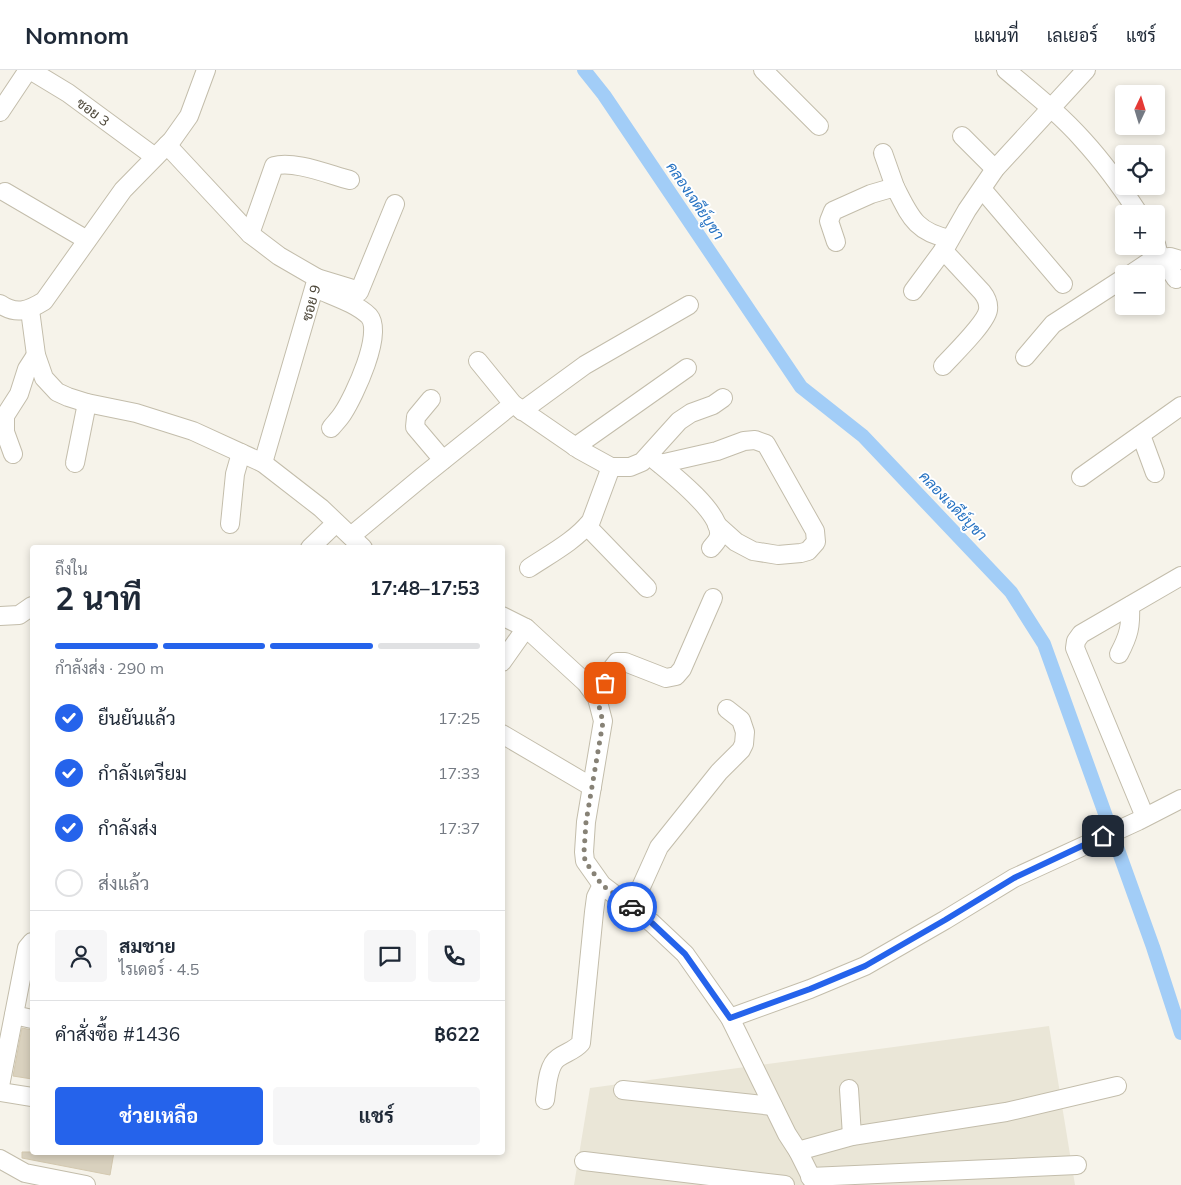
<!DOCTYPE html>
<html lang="th">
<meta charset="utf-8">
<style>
body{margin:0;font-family:Mulish,Sarabun,sans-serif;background:#f6f6f7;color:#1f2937;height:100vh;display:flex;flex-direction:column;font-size:19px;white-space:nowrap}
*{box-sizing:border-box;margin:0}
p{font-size:16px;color:#747a83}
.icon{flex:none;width:28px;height:28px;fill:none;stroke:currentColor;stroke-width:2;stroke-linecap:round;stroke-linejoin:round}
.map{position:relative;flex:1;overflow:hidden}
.details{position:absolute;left:30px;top:475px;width:475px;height:610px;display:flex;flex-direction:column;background:#fff;border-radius:5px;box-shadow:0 2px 8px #0003}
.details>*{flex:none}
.needle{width:32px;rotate:4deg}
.fabs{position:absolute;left:1115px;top:15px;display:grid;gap:10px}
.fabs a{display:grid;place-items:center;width:50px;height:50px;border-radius:5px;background:#fff;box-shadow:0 2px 8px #0003;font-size:25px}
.pin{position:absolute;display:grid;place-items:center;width:42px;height:42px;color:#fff;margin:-21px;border-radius:10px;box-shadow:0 2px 8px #0006}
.courier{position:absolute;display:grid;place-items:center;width:50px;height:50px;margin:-25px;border:4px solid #2563eb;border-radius:50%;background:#fff;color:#222;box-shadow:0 1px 6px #0007}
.head em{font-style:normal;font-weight:700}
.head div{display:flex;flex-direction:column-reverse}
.head{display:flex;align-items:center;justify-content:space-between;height:85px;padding:0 25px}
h1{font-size:32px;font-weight:700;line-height:38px}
.bar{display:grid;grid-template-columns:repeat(4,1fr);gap:8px 5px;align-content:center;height:60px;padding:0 25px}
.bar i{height:6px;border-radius:4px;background:#e0e1e3}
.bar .current{background:#2563eb}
.bar p{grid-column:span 4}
.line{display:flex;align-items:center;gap:12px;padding:0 25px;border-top:1px solid #e0e1e3}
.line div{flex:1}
.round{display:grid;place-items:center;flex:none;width:52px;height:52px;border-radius:5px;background:#f6f6f7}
ol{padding:0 25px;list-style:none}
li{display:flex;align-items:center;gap:15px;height:55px}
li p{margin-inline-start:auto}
li .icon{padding:5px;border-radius:50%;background:#2563eb;color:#fff;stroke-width:4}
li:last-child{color:#747a83}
li i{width:28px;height:28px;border:2px solid #e0e1e3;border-radius:50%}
.cta{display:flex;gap:10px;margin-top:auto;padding:10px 25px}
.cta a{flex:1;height:58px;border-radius:5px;background:#2563eb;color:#fff;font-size:20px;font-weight:700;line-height:58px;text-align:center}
.cta a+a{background:#f6f6f7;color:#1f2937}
header{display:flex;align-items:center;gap:30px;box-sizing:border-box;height:70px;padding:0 25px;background:#fff;border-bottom:1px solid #e0e1e3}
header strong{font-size:24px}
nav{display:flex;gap:28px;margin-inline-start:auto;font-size:18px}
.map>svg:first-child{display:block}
.residential{fill:#eae6d7}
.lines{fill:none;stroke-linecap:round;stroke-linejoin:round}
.canal{stroke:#a2cdf7;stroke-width:14}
.building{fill:#d9d1be;stroke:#d4c9b0}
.minor-casing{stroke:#c3bdab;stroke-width:20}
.minor{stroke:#fff;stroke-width:18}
.done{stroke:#878276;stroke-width:5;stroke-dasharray:0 9}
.route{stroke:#2563eb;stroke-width:6}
.labels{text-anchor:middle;stroke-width:4;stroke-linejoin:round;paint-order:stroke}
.street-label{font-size:14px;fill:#4b4537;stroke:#fff}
.water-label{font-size:15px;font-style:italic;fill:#2572c2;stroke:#fff}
</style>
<header>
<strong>Nomnom</strong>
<nav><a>แผนที่</a><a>เลเยอร์</a><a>แชร์</a></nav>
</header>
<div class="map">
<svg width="1181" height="1115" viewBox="0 0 1181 1115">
<rect width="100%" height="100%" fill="#f6f3ea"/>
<path class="residential" d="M1049,956L1075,1115H574L590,1018Z"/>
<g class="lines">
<path class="canal" d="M584,0L604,25L801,317L863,366L1011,522L1044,574L1153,877L1181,963"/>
</g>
<g class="building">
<path d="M22,958L32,960V1009L13,1006Z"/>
<path d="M22,1082H114L110,1105L22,1088Z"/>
</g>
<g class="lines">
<defs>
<g id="minor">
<path d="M30,0L68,23L155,87"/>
<path d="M763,0L819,56"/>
<path d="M1006,0C1032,22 1060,44 1083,70C1104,93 1122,118 1139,144"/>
<path d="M0,42L28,0"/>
<path d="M962,66L995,99"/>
<path d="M167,75L250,164L279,186L317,208L263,393"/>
<path d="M883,83L895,117"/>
<path d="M982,119L1063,214"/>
<path d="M5,122L87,170"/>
<path d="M250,164L274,96C294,90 330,105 350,110"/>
<path d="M836,172L829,151L833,141L871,124L895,117C910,146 915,162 950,169"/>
<path d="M943,180L982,222C986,227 989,233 988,240C986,253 953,285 943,296"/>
<path d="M1158,182L1176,209"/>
<path d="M1163,188L1170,187L1181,190"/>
<path d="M1131,204L1152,190L1158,182L1156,174"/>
<path d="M317,208L350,218L359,222L395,134"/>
<path d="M315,218C332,226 356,233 369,246C384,263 354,326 343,343C340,348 335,353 331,358"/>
<path d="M913,221L947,175L967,140L995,99L1086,0"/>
<path d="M0,234C16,245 28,241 44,231L123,120L172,70L189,46L206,0"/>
<path d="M30,240L36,285L44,308L57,322L68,327L87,333L136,343L193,361L263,393L321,438L363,478"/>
<path d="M1025,287L1053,254L1124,208"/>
<path d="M478,291L513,334L580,380L611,397H630L642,392L679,351L691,343L713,335L723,328"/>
<path d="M431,329L416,347L415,357L443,390"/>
<path d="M522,341L585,295L689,235"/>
<path d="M1141,365L1155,403"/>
<path d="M575,377L687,298"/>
<path d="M13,384L5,362V346L19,324L27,299L36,285"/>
<path d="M655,390C672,404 717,439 719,462C720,469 715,473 711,478"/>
<path d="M75,393L87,333"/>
<path d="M660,394L717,381L744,371L755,370L766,374L815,461L816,472L808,481L801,483L778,485L753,481L736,472L717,455"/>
<path d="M1081,407L1181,336"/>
<path d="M230,454L235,404L241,383"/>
<path d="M587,456L647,518"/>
<path d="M351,466L422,407L513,334"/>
<path d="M310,478L336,453"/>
<path d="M529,498C550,484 575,471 591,451L611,397"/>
<path d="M0,546L19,545L32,536"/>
<path d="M502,546L526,558L586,613L597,628L603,651L586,752L584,782L585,791L602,815L652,853L685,884L730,948L787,1064L798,1081L815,1115"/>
<path d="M1119,584C1129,565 1131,556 1130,536"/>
<path d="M502,592L526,558"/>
<path d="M597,628L613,597L617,592H625L666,608L676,606L682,599L713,528"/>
<path d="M502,664L592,717"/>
<path d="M1145,747L1075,578L1076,571L1081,564L1181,506"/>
<path d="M632,837L659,777L719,702L741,680L744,674L745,662L741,650L727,639"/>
<path d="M14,945L32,949"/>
<path d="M730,948L810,919L865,896L945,850L1014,808L1138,751L1181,729"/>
<path d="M0,1016L27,878L32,872"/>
<path d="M849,1019L852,1066"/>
<path d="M623,1020L773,1036"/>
<path d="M0,1022L32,1027"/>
<path d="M545,1030C547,1018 547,996 558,988C566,982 574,981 581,973L594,842L596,827L602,815"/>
<path d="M798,1081L852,1066L1006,1042L1117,1016"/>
<path d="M0,1089L25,1103L86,1115"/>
<path d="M584,1091L785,1115"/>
<path d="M810,1107L1077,1095"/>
</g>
</defs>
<use href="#minor" class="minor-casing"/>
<use href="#minor" class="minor"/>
</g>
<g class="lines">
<path class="done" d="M605,613L597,628L603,652L586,752L584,782L585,791L602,815L632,837"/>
<path class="route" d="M632,837L652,853L685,884L730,948L810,919L865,896L945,850L1014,808L1103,766"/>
</g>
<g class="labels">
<g class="street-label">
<text transform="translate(93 42) rotate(37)" y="5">ซอย 3</text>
<text transform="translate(311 233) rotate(-75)" y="5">ซอย 9</text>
</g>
<g class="water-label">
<text transform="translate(695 131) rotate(56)" y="5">คลองเจดีย์บูชา</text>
<text transform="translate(953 436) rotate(46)" y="5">คลองเจดีย์บูชา</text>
</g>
</g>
</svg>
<div class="fabs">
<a><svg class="needle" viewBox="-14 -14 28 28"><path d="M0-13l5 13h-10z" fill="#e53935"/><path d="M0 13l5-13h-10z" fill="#747a83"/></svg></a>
<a><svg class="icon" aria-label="locate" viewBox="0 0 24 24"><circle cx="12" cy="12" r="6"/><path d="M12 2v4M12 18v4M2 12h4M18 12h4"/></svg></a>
<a>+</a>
<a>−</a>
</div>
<div class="pin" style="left:605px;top:613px;background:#ea580c"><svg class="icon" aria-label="bag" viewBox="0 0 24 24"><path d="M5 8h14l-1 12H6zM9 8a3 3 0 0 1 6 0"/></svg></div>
<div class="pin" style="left:1103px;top:766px;background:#1f2937"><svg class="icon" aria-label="home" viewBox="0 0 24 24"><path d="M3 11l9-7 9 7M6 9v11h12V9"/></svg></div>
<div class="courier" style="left:632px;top:837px"><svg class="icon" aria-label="car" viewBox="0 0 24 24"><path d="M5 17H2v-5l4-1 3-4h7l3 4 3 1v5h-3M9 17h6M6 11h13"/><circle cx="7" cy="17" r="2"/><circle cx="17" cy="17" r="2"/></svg></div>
<section class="details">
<div class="head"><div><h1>2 นาที</h1><p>ถึงใน</p></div><em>17:48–17:53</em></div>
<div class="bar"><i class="current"></i><i class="current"></i><i class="current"></i><i></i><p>กำลังส่ง · 290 m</p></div>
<ol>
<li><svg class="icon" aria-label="check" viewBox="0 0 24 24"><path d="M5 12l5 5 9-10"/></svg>ยืนยันแล้ว<p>17:25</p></li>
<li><svg class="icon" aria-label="check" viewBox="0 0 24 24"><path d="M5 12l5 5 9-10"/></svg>กำลังเตรียม<p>17:33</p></li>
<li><svg class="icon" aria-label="check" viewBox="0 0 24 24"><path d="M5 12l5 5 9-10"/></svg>กำลังส่ง<p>17:37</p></li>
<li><i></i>ส่งแล้ว</li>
</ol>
<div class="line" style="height:90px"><a class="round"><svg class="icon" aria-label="person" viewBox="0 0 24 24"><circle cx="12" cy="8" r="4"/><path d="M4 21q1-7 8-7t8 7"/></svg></a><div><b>สมชาย</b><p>ไรเดอร์ · 4.5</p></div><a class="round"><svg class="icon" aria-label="chat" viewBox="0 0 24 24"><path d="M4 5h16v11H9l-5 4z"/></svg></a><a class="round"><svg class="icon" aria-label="phone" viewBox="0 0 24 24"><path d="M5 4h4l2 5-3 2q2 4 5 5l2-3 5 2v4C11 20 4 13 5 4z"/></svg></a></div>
<div class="line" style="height:65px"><div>คำสั่งซื้อ #1436</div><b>฿622</b></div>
<div class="cta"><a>ช่วยเหลือ</a><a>แชร์</a></div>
</section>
</div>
